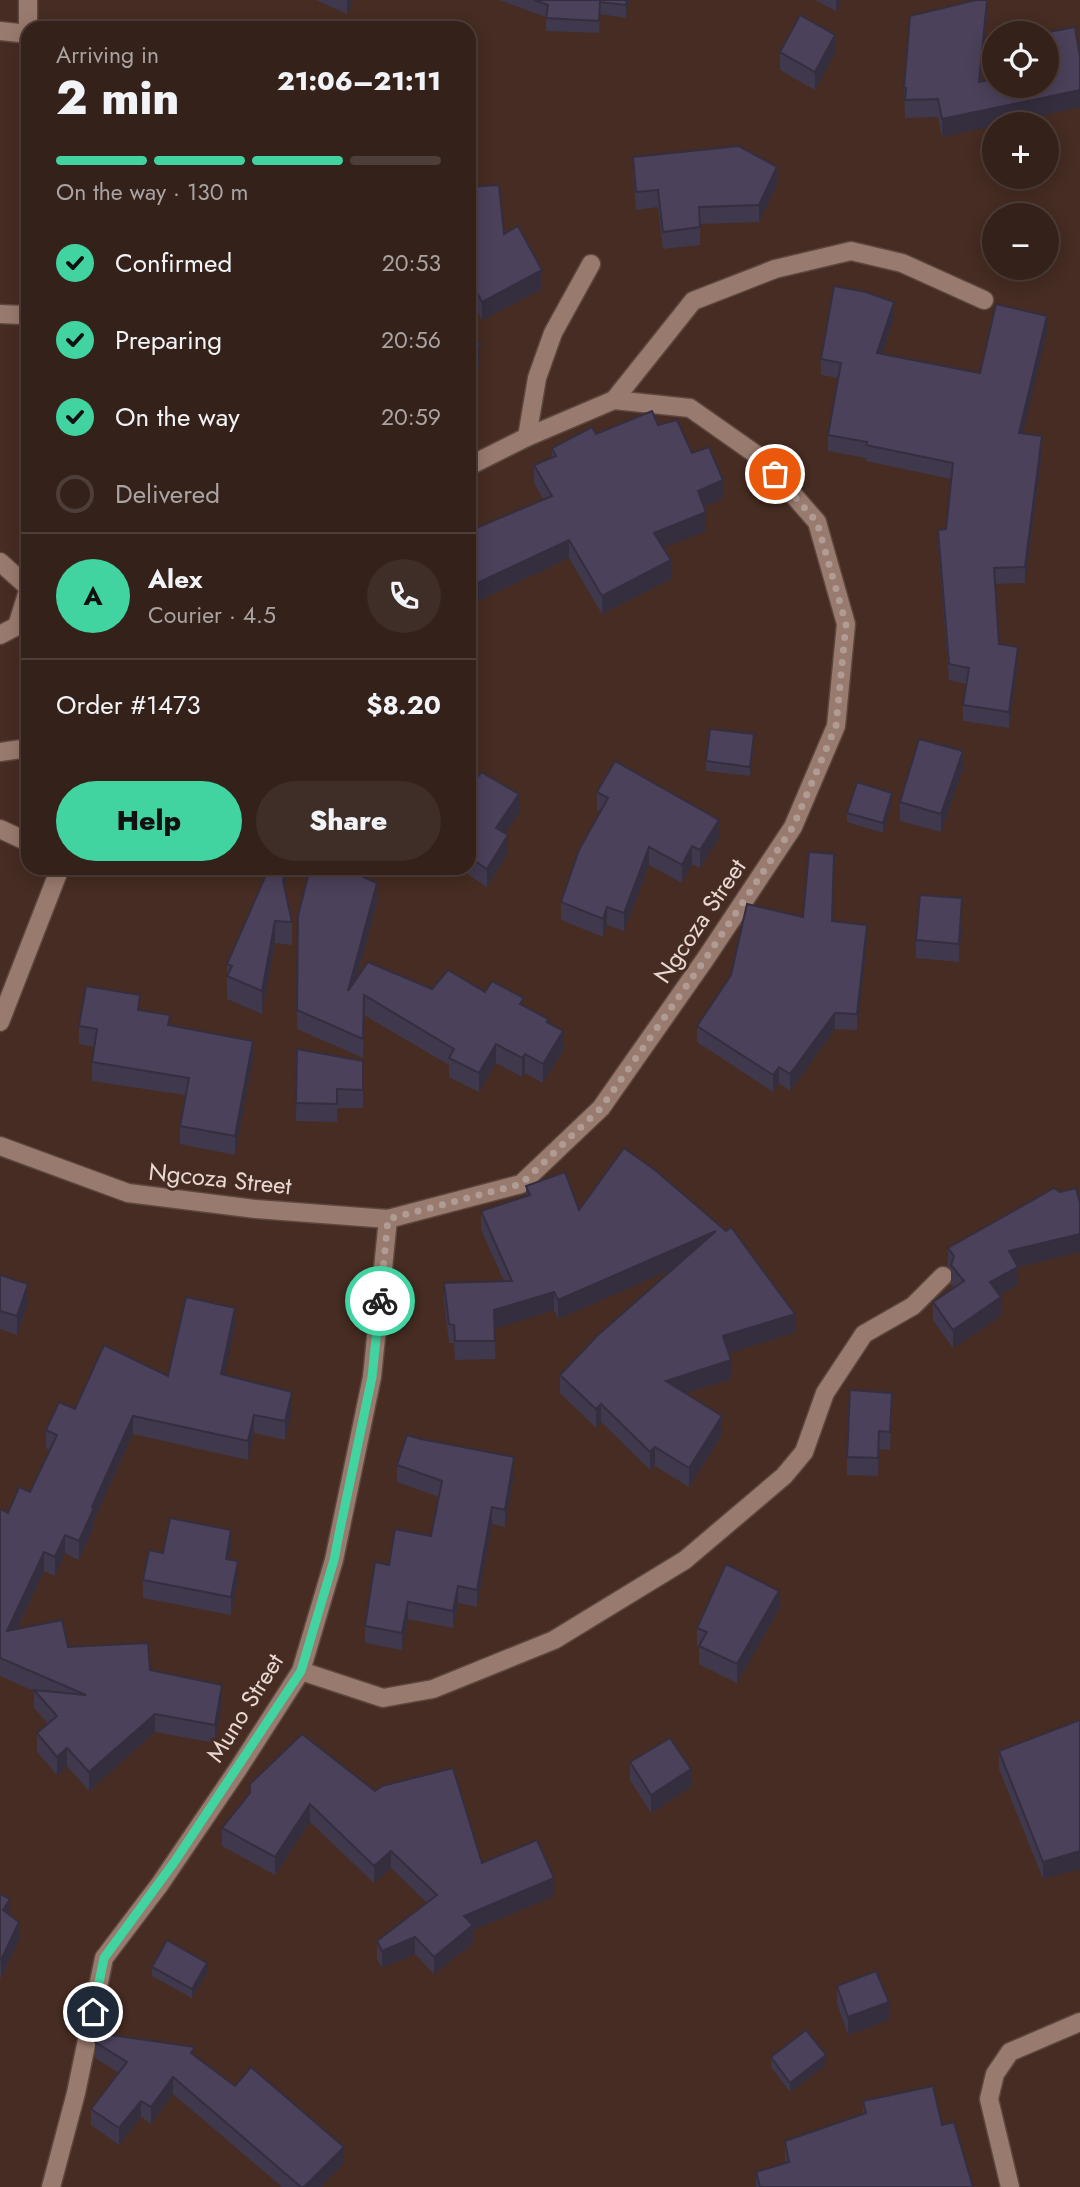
<!DOCTYPE html>
<meta charset="utf-8">
<style>
body{margin:0;font-family:Jost,sans-serif;background:#3f2e27;color:#f1f3f6;height:100vh;display:flex;flex-direction:column;font-size:26px;white-space:nowrap}
*{box-sizing:border-box;margin:0}
p{font-size:23px;color:#a9a3a2}
.icon{flex:none;width:38px;height:38px;fill:none;stroke:currentColor;stroke-width:2;stroke-linecap:round;stroke-linejoin:round}
.map{position:relative;flex:1;overflow:hidden}
.drawer{position:absolute;left:21px;top:21px;width:455px;height:854px;display:flex;flex-direction:column;background:#34211a;border-radius:21px;box-shadow:0 4px 18px #0003,0 0 0 2px #4e3e39}
.drawer>*{flex:none}
.fabs{position:absolute;left:982px;top:21px;display:grid;gap:14px}
.fabs a{display:grid;place-items:center;width:77px;height:77px;border-radius:50%;background:#34211a;box-shadow:0 4px 18px #0003,0 0 0 2px #4e3e39;font-size:35px}
.pin{position:absolute;display:grid;place-items:center;width:60px;height:60px;color:#fff;margin:-30px;border:4px solid #fff;border-radius:50%;box-shadow:0 2px 7px #0007}
.courier{position:absolute;display:grid;place-items:center;width:70px;height:70px;margin:-35px;border:5px solid #41d4a1;border-radius:50%;background:#fff;color:#222;box-shadow:0 2px 9px #0007}
.headline em{font-style:normal;font-weight:800}
.headline div{display:flex;flex-direction:column-reverse}
.headline{display:flex;align-items:center;justify-content:space-between;height:119px;padding:0 35px}
h1{font-size:46px;font-weight:800;line-height:52px}
.bar{display:grid;grid-template-columns:repeat(4,1fr);gap:10px 7px;align-content:center;height:84px;padding:0 35px}
.bar i{height:9px;border-radius:5px;background:#4e3e39}
.bar .on{background:#41d4a1}
.bar p{grid-column:span 4}
.line{display:flex;align-items:center;gap:18px;padding:0 35px;border-top:2px solid #4e3e39}
.line div{flex:1}
.round{display:grid;place-items:center;flex:none;width:74px;height:74px;border-radius:37px;background:#3f2e27}
ol{padding:0 35px;list-style:none}
li{display:flex;align-items:center;gap:21px;height:77px}
li p{margin-inline-start:auto}
li .icon{padding:7px;border-radius:50%;background:#41d4a1;color:#111;stroke-width:4}
li:last-child{color:#a9a3a2}
li i{width:38px;height:38px;border:4px solid #4e3e39;border-radius:50%}
.cta{display:flex;gap:14px;margin-top:auto;padding:14px 35px}
.cta a{flex:1;height:80px;border-radius:42px;background:#41d4a1;color:#111;font-size:28px;font-weight:800;line-height:80px;text-align:center}
.cta a+a{background:#3f2e27;color:#f1f3f6}
.map>svg:first-child{display:block}
.lines{fill:none;stroke-linecap:round;stroke-linejoin:round}
.lane-casing{stroke:#5c473f;stroke-width:21}
.street-casing{stroke:#5c473f;stroke-width:21}
.lane{stroke:#997a6e;stroke-width:18}
.street{stroke:#997a6e;stroke-width:18}
.wall{fill:#40384d}
.shaded-wall{fill:#342e3f}
.building{fill:#4b415a;stroke:#342e3f;stroke-width:2}
.done{stroke:#b09c94;stroke-width:7;stroke-dasharray:0 12.6}
.route{stroke:#41d4a1;stroke-width:9}
.labels{text-anchor:middle;stroke-width:6;stroke-linejoin:round;paint-order:stroke}
.street-label{font-size:24px;fill:#e9d8d2;stroke:#462c22}
</style>
<div class="map">
<svg width="1080" height="2187" viewBox="0 0 1080 2187">
<rect width="100%" height="100%" fill="#462c22"/>
<g class="lines">
<defs>
<g id="lane">
<path d="M0,31L28,34"/>
<path d="M0,314L21,315L28,310"/>
<path d="M0,562L28,587"/>
<path d="M0,635L17,626L28,591"/>
</g>
<g id="street">
<path d="M28,0V34"/>
<path d="M614,400L693,301L775,269L851,251L902,263L984,300"/>
<path d="M527,437L537,378L553,333L591,264"/>
<path d="M0,752L28,748"/>
<path d="M0,829L28,842"/>
<path d="M0,1022L60,868"/>
<path d="M0,1146L128,1193L256,1209L388,1219L521,1184L601,1108L706,958L793,827L836,726L846,624L817,522L761,458L690,408L614,400L527,437L469,466"/>
<path d="M301,1671L383,1698L433,1689L554,1640L685,1560L784,1476L804,1452L825,1393L864,1334L913,1306L943,1276"/>
<path d="M51,2187L76,2093L104,1958L160,1884L238,1769L301,1671L334,1560L372,1377L388,1219"/>
<path d="M1010,2187L989,2099L995,2074L1010,2052L1080,2022"/>
</g>
</defs>
<use href="#lane" class="lane-casing"/>
<use href="#street" class="street-casing"/>
<use href="#lane" class="lane"/>
<use href="#street" class="street"/>
</g>
<g class="wall">
<path d="M316,0H353L347,14Z"/>
<path d="M499,0H629L626,18L600,14L599,33L546,31V17Z"/>
<path d="M815,0H842L836,11Z"/>
<path d="M987,15L981,82L1047,67L1046,33L1080,57V107L1002,124H994L942,137L938,117L905,118L904,88Z"/>
<path d="M780,52L835,53L815,90L780,70Z"/>
<path d="M633,157L777,184L759,222L700,224V245L663,249L658,207L636,210L633,174Z"/>
<path d="M469,187L504,234L542,289L482,320L469,297Z"/>
<path d="M894,318L882,354L980,373L1047,332L1022,434L1042,453L1025,583L995,584L999,644L1018,663L1009,728L963,721V705L966,684L949,680L938,546V530L946,529L951,479L866,461V458L828,451V435L838,378L821,375V359Z"/>
<path d="M469,340L480,360L473,398L469,397Z"/>
<path d="M658,425L692,453L723,498L704,507L706,531L663,547L671,579L602,614L569,558L471,604L469,599V531L544,500L534,483V465L552,458V448L596,434Z"/>
<path d="M754,743L750,776L706,771V761Z"/>
<path d="M963,769L941,832L900,821V802Z"/>
<path d="M469,791L519,813L505,833L508,853L487,887L458,868H469Z"/>
<path d="M597,792L719,838L700,868L692,864L682,883L649,865L624,931L607,925L603,937L561,920V902L601,812L597,810Z"/>
<path d="M892,802L883,833L847,822V813Z"/>
<path d="M286,868L285,891L292,922V945L275,943L262,1014L227,999V964Z"/>
<path d="M367,879L377,903L357,978L432,989L485,992L524,1006L548,1023L563,1051L543,1083L525,1073L522,1077L496,1063L479,1092L449,1077V1065L364,1015L363,1058L297,1029L298,916Z"/>
<path d="M962,916L959,962L916,958V940Z"/>
<path d="M803,917L833,921L867,941L857,1030L835,1029L790,1091L779,1083L773,1092L697,1042V1026Z"/>
<path d="M140,1010L170,1026L253,1059L235,1155L180,1144V1126L185,1095L92,1081V1062L94,1047L79,1044V1026Z"/>
<path d="M297,1049L363,1061V1108H337V1122L296,1121Z"/>
<path d="M526,1186L579,1210L795,1332L729,1353L731,1379L686,1393L722,1435L689,1487L655,1466L650,1470L601,1422L596,1428L560,1393V1375L674,1268L558,1319L554,1310L495,1328V1359L455,1360L454,1343H449L444,1301V1283L504,1281L481,1230V1211L526,1196Z"/>
<path d="M948,1248L1080,1252L1018,1267V1285L999,1295L1001,1316L953,1348L933,1320V1302L954,1287L951,1284V1270L948,1266Z"/>
<path d="M0,1275L28,1303L17,1335L0,1329Z"/>
<path d="M235,1326L224,1375L292,1411L285,1440L254,1433L248,1460L133,1434L94,1520V1526L79,1560L65,1553L55,1576L44,1571L17,1629L68,1647L150,1670L222,1703L215,1743L155,1732L89,1791L67,1766L57,1775L37,1752V1733L48,1724L34,1708V1691L0,1676V1509L8,1513L30,1492L50,1450L46,1448V1430L75,1409L168,1376Z"/>
<path d="M892,1411L890,1450L879,1449L878,1476L847,1475V1457Z"/>
<path d="M397,1465L514,1474L505,1527L492,1524L477,1607L458,1603L453,1628L408,1619L402,1650L365,1643V1626L389,1565L431,1536L439,1497L397,1482Z"/>
<path d="M231,1549L229,1560L238,1579L231,1615L143,1598V1580L163,1553Z"/>
<path d="M779,1609L737,1683L699,1664V1647L697,1646V1628Z"/>
<path d="M1080,1720L1043,1879L999,1769V1751Z"/>
<path d="M630,1762L691,1787L651,1813L630,1780Z"/>
<path d="M375,1791L482,1863L554,1896L473,1930V1943L434,1974L415,1954L382,1968L377,1959V1941L427,1903L391,1868L374,1883L310,1822L275,1875L222,1846V1828L250,1793Z"/>
<path d="M0,1894L10,1915L19,1940L1,1978L0,1977Z"/>
<path d="M152,1967L207,1972L192,1998L152,1976Z"/>
<path d="M837,1986L889,2020L848,2035L837,2004Z"/>
<path d="M95,2042L195,2056L235,2086L344,2163L321,2187H282L173,2094L151,2124L141,2117L119,2145L91,2125V2109L119,2073L95,2058Z"/>
<path d="M771,2057L826,2065L790,2092L771,2067Z"/>
<path d="M863,2101L942,2125L973,2187H756V2172L785,2163V2141L863,2114Z"/>
</g>
<g class="shaded-wall">
<path d="M347,0H353L347,14Z"/>
<path d="M627,0H629L626,18V5Z"/>
<path d="M836,0H842L836,11Z"/>
<path d="M987,0V15L979,99V82Z"/>
<path d="M835,35V53L815,90V72Z"/>
<path d="M1080,90V107L1002,124H994V126L942,137V119Z"/>
<path d="M777,167V184L759,222V205Z"/>
<path d="M542,270V289L482,320V302Z"/>
<path d="M894,302V318L877,369V353Z"/>
<path d="M1047,316V332L1019,450V433Z"/>
<path d="M480,342V360L473,398V380Z"/>
<path d="M1042,436V453L1025,583V567Z"/>
<path d="M723,480V498L698,510V491Z"/>
<path d="M706,512V531L654,551V533Z"/>
<path d="M569,540V558L471,604V586Z"/>
<path d="M671,560V579L602,614V596Z"/>
<path d="M1018,647V663L1009,728V712Z"/>
<path d="M754,734V743L750,776V767Z"/>
<path d="M963,751V769L941,832V814Z"/>
<path d="M892,793V802L883,833V823Z"/>
<path d="M519,794V813L496,846V828Z"/>
<path d="M719,820V838L700,868V850Z"/>
<path d="M508,835V853L487,887V869Z"/>
<path d="M692,846V864L682,883V865Z"/>
<path d="M649,847V865L624,931V913Z"/>
<path d="M285,868L286,887L283,904V881Z"/>
<path d="M365,868H370L363,896V877Z"/>
<path d="M377,883V903L348,1011V991Z"/>
<path d="M962,898V916L959,962V944Z"/>
<path d="M607,907V925L603,937V919Z"/>
<path d="M275,921V943L262,1014V991Z"/>
<path d="M867,925V941L857,1030V1014Z"/>
<path d="M835,1013V1029L790,1091V1074Z"/>
<path d="M563,1031V1051L543,1083V1064Z"/>
<path d="M253,1041V1059L235,1155V1136Z"/>
<path d="M496,1044V1063L479,1092V1073Z"/>
<path d="M525,1054V1073L522,1077V1058Z"/>
<path d="M779,1067V1083L773,1092V1075Z"/>
<path d="M716,1231V1250L558,1319V1300Z"/>
<path d="M1080,1234V1252L1018,1267V1285L990,1300V1282L1009,1251Z"/>
<path d="M28,1284V1303L17,1335V1316Z"/>
<path d="M554,1292V1310L494,1329V1310Z"/>
<path d="M1001,1297V1316L953,1348V1330Z"/>
<path d="M235,1308V1326L221,1393V1374Z"/>
<path d="M795,1314V1332L723,1355V1336Z"/>
<path d="M731,1360V1379L666,1399V1381Z"/>
<path d="M292,1392V1411L285,1440V1421Z"/>
<path d="M601,1404V1422L596,1428V1409Z"/>
<path d="M254,1415V1433L248,1460V1441Z"/>
<path d="M133,1416V1434L94,1520V1526L79,1560V1541L92,1507Z"/>
<path d="M722,1416V1435L689,1487V1468Z"/>
<path d="M879,1431V1449L878,1476V1458Z"/>
<path d="M655,1447V1466L650,1470V1452Z"/>
<path d="M514,1457V1474L505,1527V1510Z"/>
<path d="M492,1507V1524L477,1607V1590Z"/>
<path d="M231,1530V1549L226,1577V1559Z"/>
<path d="M65,1535V1553L55,1576V1557Z"/>
<path d="M44,1552V1571L7,1649V1631Z"/>
<path d="M238,1561V1579L231,1615V1597Z"/>
<path d="M458,1586V1603L453,1628V1611Z"/>
<path d="M779,1591V1609L737,1683V1664Z"/>
<path d="M408,1602V1619L402,1650V1633Z"/>
<path d="M222,1685V1703L215,1743V1725Z"/>
<path d="M155,1714V1732L89,1791V1772Z"/>
<path d="M67,1748V1766L57,1775V1757Z"/>
<path d="M691,1769V1787L651,1813V1795Z"/>
<path d="M310,1804V1822L275,1875V1857Z"/>
<path d="M391,1851V1868L374,1883V1866Z"/>
<path d="M1080,1851V1869L1043,1879V1862Z"/>
<path d="M554,1878V1896L473,1930V1943L434,1974V1957L464,1916Z"/>
<path d="M10,1899V1917L3,1910Z"/>
<path d="M19,1922V1940L1,1978V1960Z"/>
<path d="M415,1937V1954L382,1968V1951Z"/>
<path d="M207,1963V1972L192,1998V1989Z"/>
<path d="M889,2002V2020L848,2035V2017Z"/>
<path d="M826,2055V2065L790,2092V2083Z"/>
<path d="M173,2077V2094L151,2124V2107Z"/>
<path d="M141,2101V2117L119,2145V2128Z"/>
<path d="M344,2147V2163L321,2187H304Z"/>
</g>
<g class="building">
<path d="M534,0H627L626,5L600,2L599,21L546,18L548,5Z"/>
<path d="M976,0H987L979,82L994,79V86H1046V67L1050,66L1046,47V33H1044L1075,27L1080,57V90L942,119L938,99L905,100L906,88H904L910,16Z"/>
<path d="M800,15L835,35L815,72L780,52Z"/>
<path d="M434,20H447L454,28H426Z"/>
<path d="M739,146L777,167L759,205L699,207L700,227L663,232L658,190L636,192L633,157Z"/>
<path d="M499,185L504,234L518,226L542,270L482,302L469,278V187Z"/>
<path d="M834,286L866,292L894,302L877,353L980,373L996,304L1047,316L1019,433L1042,436L1025,567L994,568L999,644L1018,647L1009,712L963,705L969,668L949,664L938,530L946,529L953,463L866,445L867,442L828,435L841,363L821,359Z"/>
<path d="M469,340L480,342L473,380L469,379Z"/>
<path d="M652,411L658,425L677,420L692,453L709,447L723,480L698,491L706,512L654,533L671,560L602,596L569,540L471,586L469,581V531L552,496L534,465L556,456L552,448L592,427L596,434Z"/>
<path d="M710,729L754,734L750,767L706,761Z"/>
<path d="M919,739L963,751L941,814L900,802Z"/>
<path d="M615,761L719,820L700,850L692,846L682,865L649,847L624,913L607,907L603,919L561,902L579,850L608,798L597,792Z"/>
<path d="M481,772L519,794L496,828L508,835L487,869L469,857V791Z"/>
<path d="M857,782L892,793L883,823L847,813Z"/>
<path d="M809,852L834,854L832,921L867,925L857,1014L835,1013L790,1074L779,1067L773,1075L697,1026L731,975L747,904L803,917Z"/>
<path d="M269,868H285L283,881L292,922L275,921L262,991L227,976L232,966L227,964Z"/>
<path d="M310,868H365L363,877L377,883L348,991L368,962L432,989L448,970L485,992L492,981L524,998L520,1004L548,1019L547,1022L563,1031L543,1064L525,1054L522,1058L496,1044L479,1073L449,1058L454,1049L364,995L363,1039L297,1010L298,916Z"/>
<path d="M920,895L962,898L959,944L916,940Z"/>
<path d="M86,986L140,995L138,1010L170,1015L168,1025L253,1041L235,1136L180,1126L189,1078L92,1062L97,1029L79,1026Z"/>
<path d="M297,1049L363,1061V1090L337,1089V1104L296,1103Z"/>
<path d="M624,1148L655,1170L726,1231L731,1227L795,1314L723,1336L731,1360L666,1381L722,1416L689,1468L655,1447L650,1452L601,1404L596,1409L560,1375L598,1335L716,1231L558,1300L554,1292L494,1310L495,1341H455L454,1325L449,1324L444,1283L512,1281L481,1211L530,1195L526,1186L565,1172L579,1210Z"/>
<path d="M1054,1188L1060,1192L1076,1188L1080,1203V1234L1009,1251L1018,1267L990,1282L1001,1297L953,1330L933,1302L964,1281L951,1265L954,1256L948,1248Z"/>
<path d="M0,1275L28,1284L17,1316L0,1311Z"/>
<path d="M186,1297L235,1308L221,1374L292,1392L285,1421L254,1415L248,1441L133,1416L92,1507L94,1508L79,1541L65,1535L55,1557L44,1552L7,1631L62,1620L68,1647L148,1643L150,1670L222,1685L215,1725L155,1714L89,1772L67,1748L57,1757L37,1733L57,1716L34,1690L86,1695L0,1658V1509L8,1513L19,1487L30,1492L57,1435L46,1430L59,1402L75,1409L104,1345L168,1376Z"/>
<path d="M850,1390L892,1393L890,1432L879,1431L878,1458L847,1457Z"/>
<path d="M407,1435L421,1439L514,1457L505,1510L492,1507L477,1590L458,1586L453,1611L408,1602L402,1633L365,1626L375,1562L389,1565L395,1529L431,1536L442,1481L397,1465Z"/>
<path d="M170,1518L231,1530L226,1559L238,1561L231,1597L143,1580L149,1550L163,1553Z"/>
<path d="M726,1564L779,1591L737,1664L699,1646L707,1632L697,1628Z"/>
<path d="M1080,1720V1851L1043,1862L999,1751Z"/>
<path d="M302,1734L375,1791L382,1786L453,1768L482,1863L537,1840L554,1878L464,1916L473,1925L434,1957L415,1937L382,1951L377,1941L437,1895L391,1851L374,1866L310,1804L275,1857L222,1828L250,1793V1784Z"/>
<path d="M670,1738L691,1769L651,1795L630,1762Z"/>
<path d="M0,1894L10,1899L3,1910L19,1922L1,1960L0,1959Z"/>
<path d="M167,1940L207,1963L192,1989L152,1967Z"/>
<path d="M876,1971L889,2002L848,2017L837,1986Z"/>
<path d="M806,2030L826,2055L790,2083L771,2057Z"/>
<path d="M97,2033L195,2047L191,2053L235,2086L251,2067L344,2147L304,2187H301L173,2077L151,2107L141,2101L119,2128L91,2109L127,2062L95,2042Z"/>
<path d="M933,2086L942,2125L954,2122L973,2187H760L756,2172L789,2162L785,2141L866,2113L863,2101Z"/>
</g>
<g class="lines">
<path class="done" d="M380,1301L388,1219L521,1184L601,1108L706,958L793,827L836,726L846,624L817,522L775,474"/>
<path class="route" d="M93,2012L104,1958L175,1861L301,1671L334,1560L339,1534L372,1377L380,1301"/>
</g>
<g class="labels">
<g class="street-label">
<text transform="translate(700 921) rotate(-56)" y="8">Ngcoza Street</text>
<text transform="translate(220 1179) rotate(6)" y="8">Ngcoza Street</text>
<text transform="translate(245 1708) rotate(-58)" y="8">Muno Street</text>
</g>
</g>
</svg>
<div class="fabs">
<a><svg class="icon" aria-label="locate" viewBox="0 0 24 24"><circle cx="12" cy="12" r="6"/><path d="M12 2v4M12 18v4M2 12h4M18 12h4"/></svg></a>
<a>+</a>
<a>−</a>
</div>
<div class="pin" style="left:775px;top:474px;background:#ea580c"><svg class="icon" aria-label="bag" viewBox="0 0 24 24"><path d="M5 8h14l-1 12H6zM9 8a3 3 0 0 1 6 0"/></svg></div>
<div class="pin" style="left:93px;top:2012px;background:#1f2937"><svg class="icon" aria-label="home" viewBox="0 0 24 24"><path d="M3 11l9-7 9 7M6 9v11h12V9"/></svg></div>
<div class="courier" style="left:380px;top:1301px"><svg class="icon" aria-label="bike" viewBox="0 0 24 24"><circle cx="6" cy="16" r="4"/><circle cx="18" cy="16" r="4"/><path d="M6 16l4-8h5l3 8M10 8l3 8H6M13 5h3"/></svg></div>
<section class="drawer">
<div class="headline"><div><h1>2 min</h1><p>Arriving in</p></div><em>21:06–21:11</em></div>
<div class="bar"><i class="on"></i><i class="on"></i><i class="on"></i><i></i><p>On the way · 130 m</p></div>
<ol>
<li><svg class="icon" aria-label="check" viewBox="0 0 24 24"><path d="M5 12l5 5 9-10"/></svg>Confirmed<p>20:53</p></li>
<li><svg class="icon" aria-label="check" viewBox="0 0 24 24"><path d="M5 12l5 5 9-10"/></svg>Preparing<p>20:56</p></li>
<li><svg class="icon" aria-label="check" viewBox="0 0 24 24"><path d="M5 12l5 5 9-10"/></svg>On the way<p>20:59</p></li>
<li><i></i>Delivered</li>
</ol>
<div class="line" style="height:126px"><b class="round" style="background:#41d4a1;color:#111">A</b><div><b>Alex</b><p>Courier · 4.5</p></div><a class="round"><svg class="icon" aria-label="phone" viewBox="0 0 24 24"><path d="M5 4h4l2 5-3 2q2 4 5 5l2-3 5 2v4C11 20 4 13 5 4z"/></svg></a></div>
<div class="line" style="height:91px"><div>Order #1473</div><b>$8.20</b></div>
<div class="cta"><a>Help</a><a>Share</a></div>
</section>
</div>
